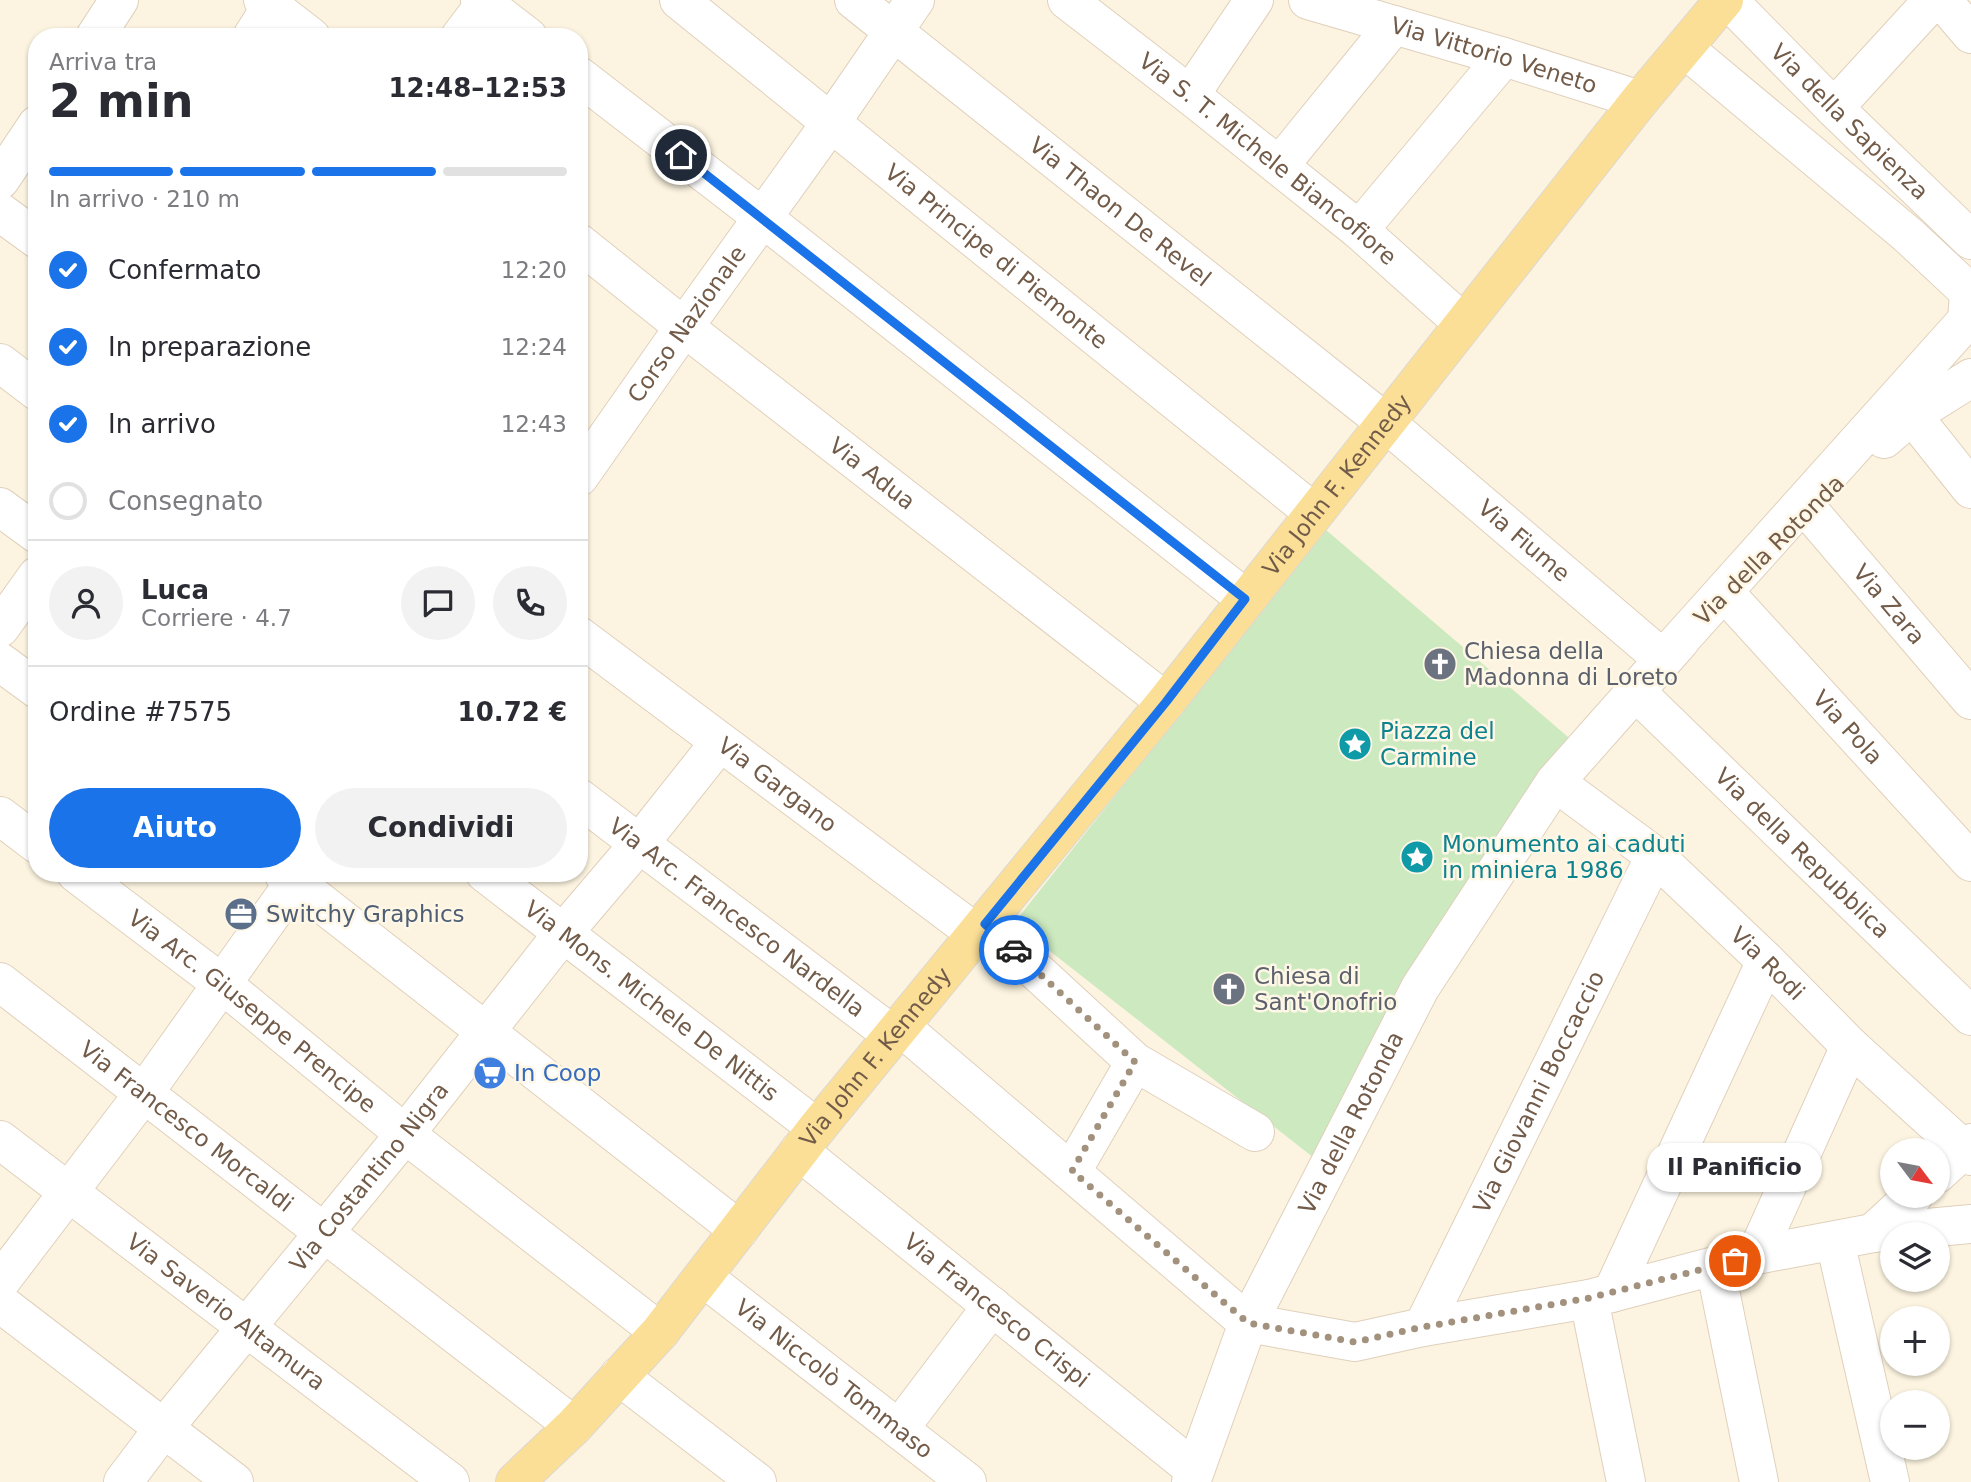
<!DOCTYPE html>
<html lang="it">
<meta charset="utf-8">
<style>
body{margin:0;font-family:"DejaVu Sans",sans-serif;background:#f2f2f3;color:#2b2b33;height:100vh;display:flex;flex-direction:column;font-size:26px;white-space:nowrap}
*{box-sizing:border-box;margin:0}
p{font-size:23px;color:#7c7c81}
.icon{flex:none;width:38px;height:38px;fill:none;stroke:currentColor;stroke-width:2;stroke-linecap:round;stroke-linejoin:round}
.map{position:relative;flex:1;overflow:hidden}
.drawer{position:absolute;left:28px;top:28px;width:560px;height:854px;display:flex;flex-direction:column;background:#fff;border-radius:28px;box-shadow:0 2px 5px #0004}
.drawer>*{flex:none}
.needle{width:46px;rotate:122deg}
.tools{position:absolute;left:1880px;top:1138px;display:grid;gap:14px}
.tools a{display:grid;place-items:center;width:70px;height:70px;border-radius:50%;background:#fff;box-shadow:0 2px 5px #0004;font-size:35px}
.pin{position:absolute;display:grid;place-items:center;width:60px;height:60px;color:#fff;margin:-30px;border:4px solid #fff;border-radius:50%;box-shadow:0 2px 7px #0007}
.courier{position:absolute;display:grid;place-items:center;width:70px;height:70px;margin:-35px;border:5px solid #1a73e8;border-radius:50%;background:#fff;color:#222;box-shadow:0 2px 9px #0007}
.bubble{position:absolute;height:49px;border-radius:24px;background:#fff;box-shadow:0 2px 5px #0004;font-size:23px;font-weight:700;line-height:49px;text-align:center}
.headline em{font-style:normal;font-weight:700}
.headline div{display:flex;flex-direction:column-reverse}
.headline{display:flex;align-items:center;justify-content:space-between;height:119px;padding:0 21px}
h1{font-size:46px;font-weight:700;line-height:52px}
.bar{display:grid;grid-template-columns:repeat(4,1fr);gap:10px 7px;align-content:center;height:84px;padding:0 21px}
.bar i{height:9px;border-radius:5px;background:#e1e1e2}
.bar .active{background:#1a73e8}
.bar p{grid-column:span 4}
.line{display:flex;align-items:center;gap:18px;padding:0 21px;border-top:2px solid #e1e1e2}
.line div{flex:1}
.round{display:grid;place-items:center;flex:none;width:74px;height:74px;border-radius:37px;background:#f2f2f3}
ol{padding:0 21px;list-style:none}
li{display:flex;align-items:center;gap:21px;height:77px}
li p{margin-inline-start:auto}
li .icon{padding:7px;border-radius:50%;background:#1a73e8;color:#fff;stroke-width:4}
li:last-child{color:#7c7c81}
li i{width:38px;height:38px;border:4px solid #e1e1e2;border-radius:50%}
.primary-button{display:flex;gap:14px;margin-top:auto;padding:14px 21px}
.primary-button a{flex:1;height:80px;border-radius:42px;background:#1a73e8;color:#fff;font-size:28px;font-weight:700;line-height:80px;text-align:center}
.primary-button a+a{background:#f2f2f3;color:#2b2b33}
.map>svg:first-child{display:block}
.green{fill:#cce9bf}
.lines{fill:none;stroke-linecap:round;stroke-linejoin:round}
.minor-casing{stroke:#e0d0bc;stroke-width:40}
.major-casing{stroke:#ddd8d3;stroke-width:40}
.minor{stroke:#fff;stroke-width:38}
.major{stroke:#fbdf97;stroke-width:38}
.done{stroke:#a2917d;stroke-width:7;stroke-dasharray:0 12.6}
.route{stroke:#1a73e8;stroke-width:9}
.labels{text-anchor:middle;stroke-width:5;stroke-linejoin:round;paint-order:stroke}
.street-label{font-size:23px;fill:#725b48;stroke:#fff7e6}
.worship-label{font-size:23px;fill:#5b616d;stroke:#fff7e6;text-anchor:start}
.culture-label{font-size:23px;fill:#0d838f;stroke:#fff7e6;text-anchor:start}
.service-label{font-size:23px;fill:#4e5e75;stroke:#fff7e6;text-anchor:start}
.shop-label{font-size:23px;fill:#366cbe;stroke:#fff7e6;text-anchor:start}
</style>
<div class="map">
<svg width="1971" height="1482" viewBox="0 0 1971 1482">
<rect width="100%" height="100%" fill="#fcf4e0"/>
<path class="green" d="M1326,530L1575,743L1318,1161L1014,923Z"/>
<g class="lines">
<defs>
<g id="minor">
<path d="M263,0L311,37"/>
<path d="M480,0L528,37"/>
<path id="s1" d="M679,0L1313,512"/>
<path id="s2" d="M854,0L1386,423L1663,659L1967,320L1969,292L1908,235L1684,48"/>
<path id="s3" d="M1067,0L1190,95L1359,230L1463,323"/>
<path id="s4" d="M1308,0L1504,57L1640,100"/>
<path id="s5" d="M1728,0L1834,108L1971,240"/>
<path d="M1942,0L1971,34"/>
<path d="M95,37L119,0"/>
<path d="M252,37L271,7"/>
<path d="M460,37L488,0"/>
<path d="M579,76L763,218L1246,599"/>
<path d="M1190,95L1254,0"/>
<path d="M1834,108L1933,0"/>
<path d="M1279,166L1394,25"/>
<path d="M0,180L37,125"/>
<path d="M0,212L37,239"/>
<path d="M1359,230L1504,57"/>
<path id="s6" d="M579,243L684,327L1166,702"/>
<path d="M0,363L37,391"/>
<path d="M1912,415L1971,489"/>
<path d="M1884,439L1912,415L1971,378"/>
<path id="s7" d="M579,477L684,327L832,121L915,0"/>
<path d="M0,507L37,534"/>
<path id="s8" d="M1806,507L1971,700"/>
<path id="s9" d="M1725,593L1971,862"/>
<path d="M0,628L37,576"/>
<path id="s10" d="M579,636L977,934"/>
<path d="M0,662L37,689"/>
<path id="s11" d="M1635,691L1971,1016"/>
<path id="s12" d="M1555,782L1655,856L1766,961L1850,1046L1971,1156"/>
<path id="s13" d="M579,798L894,1036"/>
<path d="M0,816L37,844"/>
<path id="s14" d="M76,873L221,983L405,1134L660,1332"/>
<path d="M283,873L739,1230"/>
<path id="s15" d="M485,873L817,1128"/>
<path d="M985,924L1135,1062L1255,1132"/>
<path id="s16" d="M0,982L574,1426"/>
<path d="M901,1027L1248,1323"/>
<path id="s17" d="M0,1140L450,1482"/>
<path id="s18" d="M799,1151L1195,1470"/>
<path d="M1072,1171L1135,1062"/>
<path d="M1937,1174L1971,1143"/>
<path d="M1873,1233L1914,1195"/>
<path d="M1835,1241L1890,1482"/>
<path d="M1756,1255L1850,1046"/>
<path d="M1715,1266L1759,1482"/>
<path id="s19" d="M703,1277L967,1482"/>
<path d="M0,1282L144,1093L301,873"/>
<path d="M1612,1293L1766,961"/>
<path d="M1589,1299L1626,1482"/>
<path d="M0,1303L234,1482"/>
<path d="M1248,1323L1355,1342L1423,1327L1589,1299L1756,1255L1873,1233L1971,1224"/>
<path id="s20" d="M1423,1327L1655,856"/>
<path d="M619,1376L757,1482"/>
<path d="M899,1429L992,1306"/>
<path id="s21" d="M123,1482L163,1429L405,1134L564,932L639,844L720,742"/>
<path id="s22" d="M1191,1482L1248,1323L1420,988L1555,782L1680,641"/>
</g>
<g id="major">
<path id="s23" d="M515,1482L574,1426L660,1332L817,1128L1166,702L1640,100L1724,0"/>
</g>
</defs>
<use href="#minor" class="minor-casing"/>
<use href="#major" class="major-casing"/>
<use href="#minor" class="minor"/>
<use href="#major" class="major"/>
</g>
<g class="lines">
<path class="done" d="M1014,950L1135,1062L1072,1171L1248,1323L1355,1342L1423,1327L1589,1298L1735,1261"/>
<path class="route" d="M681,155L1245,599L1166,702L985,924L1014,950"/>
</g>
<defs>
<symbol id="church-disc" viewBox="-11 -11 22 22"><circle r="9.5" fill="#6b7280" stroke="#fff7e6"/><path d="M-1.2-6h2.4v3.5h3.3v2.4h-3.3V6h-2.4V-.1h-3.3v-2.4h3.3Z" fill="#fff"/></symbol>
<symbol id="sight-disc" viewBox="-11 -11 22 22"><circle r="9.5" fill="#0f9aa8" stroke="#fff7e6"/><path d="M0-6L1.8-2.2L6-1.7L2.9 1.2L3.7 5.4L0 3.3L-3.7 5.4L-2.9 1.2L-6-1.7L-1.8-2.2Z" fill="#fff"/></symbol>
<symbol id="office-disc" viewBox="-11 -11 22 22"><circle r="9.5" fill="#5c6f8a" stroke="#fff7e6"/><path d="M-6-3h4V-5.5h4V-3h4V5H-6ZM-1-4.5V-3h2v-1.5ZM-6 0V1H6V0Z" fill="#fff"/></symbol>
<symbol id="supermarket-disc" viewBox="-11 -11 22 22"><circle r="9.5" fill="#3f7fe0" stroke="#fff7e6"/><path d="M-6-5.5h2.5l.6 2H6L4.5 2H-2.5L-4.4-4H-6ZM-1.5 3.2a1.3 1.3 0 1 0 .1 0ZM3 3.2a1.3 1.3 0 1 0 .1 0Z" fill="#fff"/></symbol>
</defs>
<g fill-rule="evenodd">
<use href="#church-disc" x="1421" y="645" width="38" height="38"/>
<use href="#sight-disc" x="1336" y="725" width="38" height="38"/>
<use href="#sight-disc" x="1398" y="838" width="38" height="38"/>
<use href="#office-disc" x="222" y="895" width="38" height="38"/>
<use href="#church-disc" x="1210" y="970" width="38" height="38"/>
<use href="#supermarket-disc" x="471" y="1054" width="38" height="38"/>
</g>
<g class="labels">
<g class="street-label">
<text dy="8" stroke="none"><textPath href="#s4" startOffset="194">Via Vittorio Veneto</textPath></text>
<text dy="8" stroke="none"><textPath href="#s5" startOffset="172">Via della Sapienza</textPath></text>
<text dy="8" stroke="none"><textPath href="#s3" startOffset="256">Via S. T. Michele Biancofiore</textPath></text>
<text dy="8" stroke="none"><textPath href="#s2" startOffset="340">Via Thaon De Revel</textPath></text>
<text dy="8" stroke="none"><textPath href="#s1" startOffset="408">Via Principe di Piemonte</textPath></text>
<text dy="8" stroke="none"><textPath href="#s7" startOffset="187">Corso Nazionale</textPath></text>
<text dy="8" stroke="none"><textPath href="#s6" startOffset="373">Via Adua</textPath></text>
<text dy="8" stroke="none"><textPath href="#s23" startOffset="1293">Via John F. Kennedy</textPath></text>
<text dy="8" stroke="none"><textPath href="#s2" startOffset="861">Via Fiume</textPath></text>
<text transform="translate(1769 550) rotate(-45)" y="8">Via della Rotonda</text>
<text dy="8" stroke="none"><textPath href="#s8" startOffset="128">Via Zara</textPath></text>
<text dy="8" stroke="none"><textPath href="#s9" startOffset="182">Via Pola</textPath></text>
<text dy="8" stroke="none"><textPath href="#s10" startOffset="248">Via Gargano</textPath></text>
<text dy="8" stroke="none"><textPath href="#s11" startOffset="233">Via della Repubblica</textPath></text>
<text dy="8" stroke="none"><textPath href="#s13" startOffset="198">Via Arc. Francesco Nardella</textPath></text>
<text dy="8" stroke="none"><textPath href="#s12" startOffset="280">Via Rodi</textPath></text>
<text dy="8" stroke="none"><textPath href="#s15" startOffset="210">Via Mons. Michele De Nittis</textPath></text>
<text dy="8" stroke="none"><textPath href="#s14" startOffset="224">Via Arc. Giuseppe Prencipe</textPath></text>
<text dy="8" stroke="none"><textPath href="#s23" startOffset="558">Via John F. Kennedy</textPath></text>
<text dy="8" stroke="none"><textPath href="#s20" startOffset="262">Via Giovanni Boccaccio</textPath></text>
<text dy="8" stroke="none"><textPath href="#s22" startOffset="394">Via della Rotonda</textPath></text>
<text dy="8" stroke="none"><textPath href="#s16" startOffset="236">Via Francesco Morcaldi</textPath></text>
<text dy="8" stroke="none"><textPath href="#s21" startOffset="392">Via Costantino Nigra</textPath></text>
<text dy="8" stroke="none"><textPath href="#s18" startOffset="254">Via Francesco Crispi</textPath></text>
<text dy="8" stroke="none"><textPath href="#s17" startOffset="284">Via Saverio Altamura</textPath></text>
<text dy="8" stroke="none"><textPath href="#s19" startOffset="166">Via Niccolò Tommaso</textPath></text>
</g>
<g class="worship-label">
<text x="1464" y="659">Chiesa della<tspan x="1464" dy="26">Madonna di Loreto</tspan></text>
<text x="1254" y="984">Chiesa di<tspan x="1254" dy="26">Sant'Onofrio</tspan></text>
</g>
<g class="culture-label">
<text x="1380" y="739">Piazza del<tspan x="1380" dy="26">Carmine</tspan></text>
<text x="1442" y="852">Monumento ai caduti<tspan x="1442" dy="26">in miniera 1986</tspan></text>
</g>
<g class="service-label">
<text x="266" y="922">Switchy Graphics</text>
</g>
<g class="shop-label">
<text x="514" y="1081">In Coop</text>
</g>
</g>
</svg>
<div class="tools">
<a><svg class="needle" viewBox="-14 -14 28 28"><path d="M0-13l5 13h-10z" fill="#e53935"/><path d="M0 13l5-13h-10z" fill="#7c7c81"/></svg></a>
<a><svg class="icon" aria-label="layers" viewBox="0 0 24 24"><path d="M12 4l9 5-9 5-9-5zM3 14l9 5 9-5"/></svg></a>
<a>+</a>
<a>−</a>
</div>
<div class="pin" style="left:1735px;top:1261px;background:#ea580c"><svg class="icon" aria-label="bag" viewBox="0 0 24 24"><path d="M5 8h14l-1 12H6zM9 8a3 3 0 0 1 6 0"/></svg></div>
<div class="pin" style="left:681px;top:155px;background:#1f2937"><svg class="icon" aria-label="home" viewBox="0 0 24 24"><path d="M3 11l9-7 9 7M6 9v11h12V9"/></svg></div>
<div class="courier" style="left:1014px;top:950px"><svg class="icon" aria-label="car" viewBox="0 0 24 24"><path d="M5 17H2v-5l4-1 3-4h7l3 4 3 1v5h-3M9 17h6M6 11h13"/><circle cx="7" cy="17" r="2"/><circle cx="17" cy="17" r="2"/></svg></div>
<div class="bubble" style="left:1647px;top:1143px;width:175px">Il Panificio</div>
<section class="drawer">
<div class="headline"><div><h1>2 min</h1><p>Arriva tra</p></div><em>12:48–12:53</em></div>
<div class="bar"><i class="active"></i><i class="active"></i><i class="active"></i><i></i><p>In arrivo · 210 m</p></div>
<ol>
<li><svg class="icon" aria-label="check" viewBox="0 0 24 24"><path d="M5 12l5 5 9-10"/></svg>Confermato<p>12:20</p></li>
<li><svg class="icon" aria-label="check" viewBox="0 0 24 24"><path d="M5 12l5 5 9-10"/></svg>In preparazione<p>12:24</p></li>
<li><svg class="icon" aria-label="check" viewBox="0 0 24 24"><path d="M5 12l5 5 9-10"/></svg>In arrivo<p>12:43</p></li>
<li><i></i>Consegnato</li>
</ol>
<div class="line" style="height:126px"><a class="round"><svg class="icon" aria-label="person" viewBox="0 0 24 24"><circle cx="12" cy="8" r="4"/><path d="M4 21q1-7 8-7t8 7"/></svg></a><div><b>Luca</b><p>Corriere · 4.7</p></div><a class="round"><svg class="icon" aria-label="chat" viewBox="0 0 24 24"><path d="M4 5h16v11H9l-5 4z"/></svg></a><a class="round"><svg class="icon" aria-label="phone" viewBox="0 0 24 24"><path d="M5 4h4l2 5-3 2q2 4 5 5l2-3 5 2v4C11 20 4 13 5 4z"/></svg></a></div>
<div class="line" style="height:91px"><div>Ordine #7575</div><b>10.72 €</b></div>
<div class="primary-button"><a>Aiuto</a><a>Condividi</a></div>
</section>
</div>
